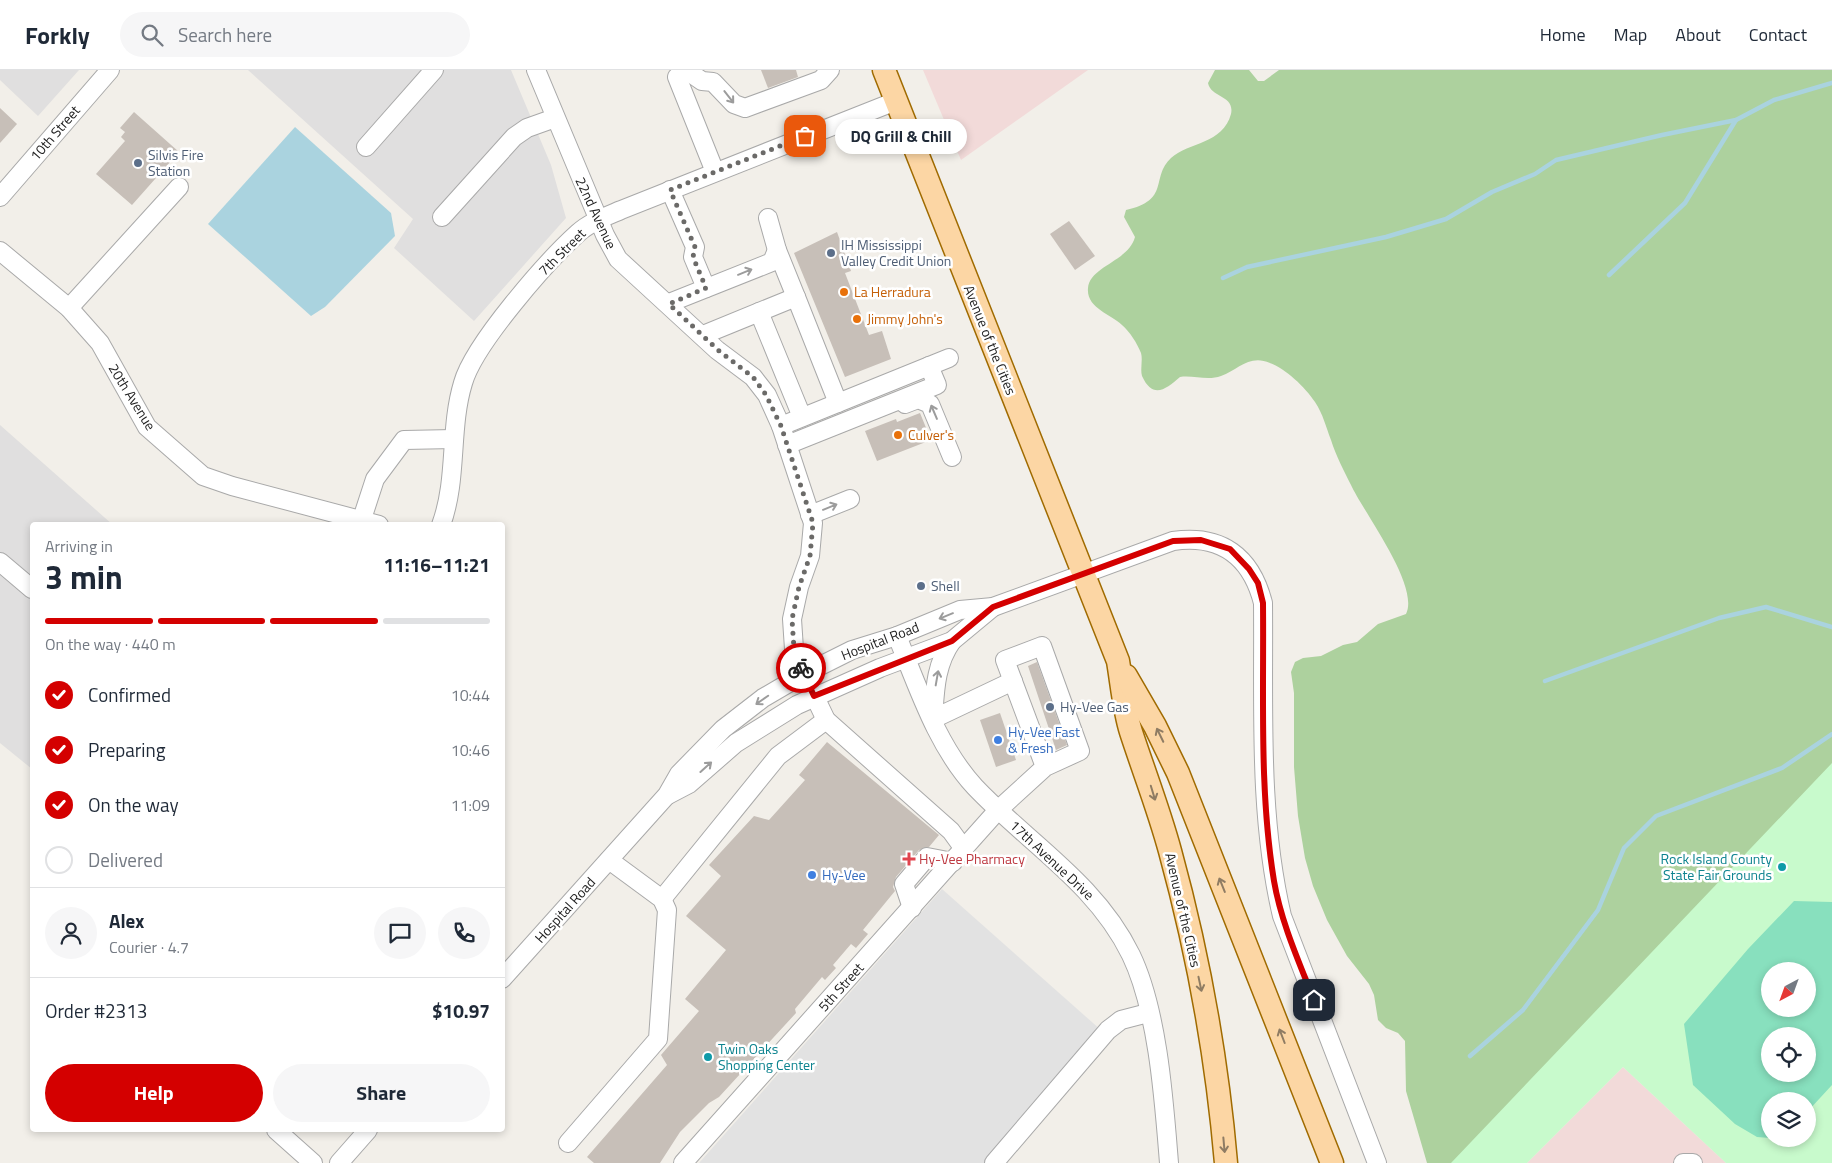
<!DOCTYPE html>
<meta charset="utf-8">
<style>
body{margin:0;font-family:"Titillium Web",sans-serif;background:#f6f6f7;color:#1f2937;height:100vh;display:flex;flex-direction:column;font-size:19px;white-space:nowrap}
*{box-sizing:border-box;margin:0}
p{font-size:16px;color:#747a83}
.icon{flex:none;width:28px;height:28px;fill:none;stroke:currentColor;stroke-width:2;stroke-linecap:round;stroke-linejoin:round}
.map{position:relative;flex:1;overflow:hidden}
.details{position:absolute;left:30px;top:452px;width:475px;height:610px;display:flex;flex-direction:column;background:#fff;border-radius:5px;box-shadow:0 2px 8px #0003}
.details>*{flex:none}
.needle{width:32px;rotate:221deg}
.buttons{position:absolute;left:1761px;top:892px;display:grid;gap:10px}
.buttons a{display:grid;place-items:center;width:55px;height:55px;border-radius:50%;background:#fff;box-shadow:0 2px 8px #0003;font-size:25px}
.pin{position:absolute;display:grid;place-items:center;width:42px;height:42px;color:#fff;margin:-21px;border-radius:10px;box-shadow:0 2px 8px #0006}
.courier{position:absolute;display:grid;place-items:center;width:50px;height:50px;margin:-25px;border:4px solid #d40000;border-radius:50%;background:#fff;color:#222;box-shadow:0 1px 6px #0007}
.bubble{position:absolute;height:35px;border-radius:18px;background:#fff;box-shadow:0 2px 8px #0003;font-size:16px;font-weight:700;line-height:35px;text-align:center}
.head em{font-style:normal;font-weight:700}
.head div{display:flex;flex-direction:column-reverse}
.head{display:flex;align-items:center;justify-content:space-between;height:85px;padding:0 15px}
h1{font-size:32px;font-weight:700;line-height:38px}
.bar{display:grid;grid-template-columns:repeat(4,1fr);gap:8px 5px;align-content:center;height:60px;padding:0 15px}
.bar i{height:6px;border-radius:4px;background:#e0e1e3}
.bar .selected{background:#d40000}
.bar p{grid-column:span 4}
.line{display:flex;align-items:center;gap:12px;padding:0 15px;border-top:1px solid #e0e1e3}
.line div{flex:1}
.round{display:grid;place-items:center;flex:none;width:52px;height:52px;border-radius:26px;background:#f6f6f7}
ol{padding:0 15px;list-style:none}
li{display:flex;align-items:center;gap:15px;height:55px}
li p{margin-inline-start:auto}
li .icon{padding:5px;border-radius:50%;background:#d40000;color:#fff;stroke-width:4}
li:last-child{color:#747a83}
li i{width:28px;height:28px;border:2px solid #e0e1e3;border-radius:50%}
.cta{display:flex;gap:10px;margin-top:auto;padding:10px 15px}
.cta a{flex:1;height:58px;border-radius:30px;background:#d40000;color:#fff;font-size:20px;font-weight:700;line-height:58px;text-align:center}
.cta a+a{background:#f6f6f7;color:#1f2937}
header{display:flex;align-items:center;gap:30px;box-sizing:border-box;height:70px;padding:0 25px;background:#fff;border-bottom:1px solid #e0e1e3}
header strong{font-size:24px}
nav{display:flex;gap:28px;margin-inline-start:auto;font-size:18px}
.search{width:350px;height:45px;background:#f6f6f7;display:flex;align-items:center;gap:12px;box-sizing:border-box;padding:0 18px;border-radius:28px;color:#747a83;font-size:19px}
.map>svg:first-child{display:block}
.residential{fill:#e0dfdf}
.commercial{fill:#f2dad9}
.forest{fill:#add19e}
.park{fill:#c8facc;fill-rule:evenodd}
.pitch{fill:#88e0be;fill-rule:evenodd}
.parking{fill:#e2e2e2}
.water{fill:#aad3df}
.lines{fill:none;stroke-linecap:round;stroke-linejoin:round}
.stream{stroke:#aad3df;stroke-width:4.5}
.building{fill:#c7bfb8}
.minor-casing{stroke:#a9a9a9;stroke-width:20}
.major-casing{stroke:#a06b00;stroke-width:25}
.minor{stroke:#fff;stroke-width:18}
.major{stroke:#fcd6a4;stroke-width:22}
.oneway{stroke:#9c9c9c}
.oneway2{stroke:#8f7c63}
.done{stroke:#6b6a68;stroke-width:5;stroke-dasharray:0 9}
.route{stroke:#d40000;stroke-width:6}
.service-dot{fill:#5c6f8a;stroke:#fff;stroke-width:2}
.food-dot{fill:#e8710a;stroke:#fff;stroke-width:2}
.shop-dot{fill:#3f7fe0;stroke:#fff;stroke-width:2}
.health-dot{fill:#e0444e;stroke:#fff;stroke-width:2}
.culture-dot{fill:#0f9aa8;stroke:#fff;stroke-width:2}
.labels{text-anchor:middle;stroke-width:5;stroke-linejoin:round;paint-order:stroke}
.street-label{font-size:14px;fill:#222;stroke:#fff}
.service-label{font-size:14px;fill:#4e5e75;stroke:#fff;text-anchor:start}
.food-label{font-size:14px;fill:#c56008;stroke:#fff;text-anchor:start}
.shop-label{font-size:14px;fill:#366cbe;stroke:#fff;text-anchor:start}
.health-label{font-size:14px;fill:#be3a42;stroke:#fff;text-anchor:start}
.culture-label{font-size:14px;fill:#0d838f;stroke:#fff;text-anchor:end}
</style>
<header>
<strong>Forkly</strong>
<div class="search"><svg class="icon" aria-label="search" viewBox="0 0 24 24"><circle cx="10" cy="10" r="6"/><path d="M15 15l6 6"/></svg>Search here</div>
<nav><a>Home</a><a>Map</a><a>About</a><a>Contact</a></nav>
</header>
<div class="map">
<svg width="1832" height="1093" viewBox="0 0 1832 1093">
<rect width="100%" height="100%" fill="#f2efe9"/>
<g class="residential">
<path d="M0,0H79L38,46L0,10Z"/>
<path d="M248,0H511L551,95L566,148L474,251L394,178L413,149Z"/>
<path d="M0,355L113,455H32V699L0,673Z"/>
</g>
<g class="commercial">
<path d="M923,0H1088L961,90Z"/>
<path d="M1623,997L1726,1093H1527Z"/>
</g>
<path class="forest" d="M1215,0H1249L1258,11H1264L1279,0H1832V772L1500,1093H1427L1406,1021L1405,971L1398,963L1386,958L1378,950L1374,925L1369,914L1347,886L1327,850L1313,816L1305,788L1298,746L1294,697V623L1291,602L1295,592L1303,588L1321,586L1343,575L1357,572L1378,554L1406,544C1420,516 1364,443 1351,415C1344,401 1336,386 1331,370C1326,357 1323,344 1315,332C1305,317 1286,299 1270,293C1249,284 1238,300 1221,306C1208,311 1193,305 1180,307C1166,319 1153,330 1142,306C1140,299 1143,290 1141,283C1137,273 1130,262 1122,255C1111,244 1086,238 1088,218C1090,196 1128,192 1135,167L1124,147L1126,140C1171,130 1150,108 1171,88C1189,72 1223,74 1231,44C1235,25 1211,28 1208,13Z"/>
<path class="park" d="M1832,693V1093H1726L1623,997L1527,1093H1451ZM1770,901H1808V939H1770ZM1770,966H1808V1004H1770ZM1770,1031H1808V1069H1770Z"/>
<path class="pitch" d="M1794,831L1832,832V1015L1808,1041V1031H1770V1068L1757,1067L1735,1054L1693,1015L1684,954L1748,879ZM1770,901H1808V939H1770ZM1770,966H1808V1004H1770Z"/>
<path class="parking" d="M942,819L1102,961L987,1093H699Z"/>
<path class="water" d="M295,57L391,143L395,166L325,237L311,246L208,154Z"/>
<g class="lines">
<g class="stream">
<path d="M1609,205L1685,133L1736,50"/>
<path d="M1223,208L1247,197L1386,167L1446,149L1492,122L1535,104L1556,90L1662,65L1736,50L1774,30L1832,13"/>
<path d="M1545,611L1719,548L1766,537L1832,557"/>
<path d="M1470,986L1523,940L1598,840L1624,778L1656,746L1782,698L1832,664"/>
</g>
</g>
<g class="building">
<path d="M761,0H796L798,7L768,18Z"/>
<path d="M0,38L17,54L0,73Z"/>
<path d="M134,42L179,82L132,135L96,104L125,71L121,67L125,62L120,58Z"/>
<path d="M1069,151L1095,186L1075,200L1050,164Z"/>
<path d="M837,162L851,201L845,203L869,265L882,261L891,289L845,307L794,183Z"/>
<path d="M920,343L931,370L877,391L865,361L896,349L897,352Z"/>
<path d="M1037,592L1067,675L1056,680L1028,596Z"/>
<path d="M1000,643L1016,690L996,697L980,650Z"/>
<path d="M827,672L939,765L929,777L919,780L896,807L893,817L895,821L863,860L868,864L856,878L851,874L833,895L836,898L825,910L822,907L795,939L796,943L719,1027L709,1033L680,1062L660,1093H594L587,1087L667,995L661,985L699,941L685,929L726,880L686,846L721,806L709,795L754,746L769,750L805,710L799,705Z"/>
</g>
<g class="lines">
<defs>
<g id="minor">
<path d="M536,0L605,165L618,189L717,280L753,307L767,325L781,356L813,453L810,486L799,517L792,549L794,579L804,604L826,650L951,761L964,779"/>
<path d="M693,0L677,7L715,102"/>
<path d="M689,2L702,11L713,12L734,34L745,38L821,10L830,0"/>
<path d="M366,77L434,0"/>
<path d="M670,120L695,177L693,187L706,218"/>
<path d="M0,127L110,0"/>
<path d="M442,147L514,67L527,58L555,48"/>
<path d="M768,148L777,180L796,227"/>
<path d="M0,181L69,238L100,273L147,357L203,406L232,416L379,455"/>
<path d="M669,233L772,192L777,180"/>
<path d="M69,238L179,117"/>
<path d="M759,242L802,347"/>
<path d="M703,265L796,227L838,333"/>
<path d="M905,334L918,329L930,334L952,387"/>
<path d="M781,356L949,288"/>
<path d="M787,375L937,315L929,296"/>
<path d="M810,445L850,429"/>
<path d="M360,455L375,409L404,370L454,369"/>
<path d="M441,455C458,409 449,359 463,313C474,274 547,191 578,163C590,152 607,146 621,140L896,31"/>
<path d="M0,492L32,519"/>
<path d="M897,566C918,617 937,676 975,717C1028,773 1096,813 1131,885C1158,941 1164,1031 1169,1093"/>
<path d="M952,571C935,595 935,621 933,649L1013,611"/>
<path d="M668,725L689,714L736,673L797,635L880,598L952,571L993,537"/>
<path d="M662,829L778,686L826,650"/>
<path d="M912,838L904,814L927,787L953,792"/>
<path d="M502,909L667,725L679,704L723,659L763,628L804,604L852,580L897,566L960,540L993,537L1173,471C1221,464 1251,486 1263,533C1264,637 1258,744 1282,846L1377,1093"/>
<path d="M276,1060L313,1093"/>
<path d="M568,1073L658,969L667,840L662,829L609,790"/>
<path d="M339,1093L368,1060"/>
<path d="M683,1093L998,740L1045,697L1080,681L1042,576L1005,590L1045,697"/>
<path d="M994,1093L1108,960L1121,950L1148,943"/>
<path d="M1683,1093H1693"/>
</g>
<g id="major">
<path d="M884,0L1118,591C1122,615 1124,640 1131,662C1144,702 1159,740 1170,781C1198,883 1217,988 1226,1093"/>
<path d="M1126,606L1155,656L1178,703L1332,1093"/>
</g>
</defs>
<use href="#minor" class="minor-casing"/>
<use href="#major" class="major-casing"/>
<use href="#minor" class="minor"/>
<use href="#major" class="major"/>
</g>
<defs><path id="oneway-shaft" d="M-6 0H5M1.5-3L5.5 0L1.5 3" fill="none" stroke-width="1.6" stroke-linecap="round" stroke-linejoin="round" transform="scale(1.25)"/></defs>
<g class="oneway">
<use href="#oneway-shaft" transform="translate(729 27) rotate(52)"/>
<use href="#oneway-shaft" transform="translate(745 202) rotate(-22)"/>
<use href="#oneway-shaft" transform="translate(934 342) rotate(-113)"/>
<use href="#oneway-shaft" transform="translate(830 437) rotate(-22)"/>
<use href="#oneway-shaft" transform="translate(946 546) rotate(158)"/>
<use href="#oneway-shaft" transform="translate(937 608) rotate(-80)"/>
<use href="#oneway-shaft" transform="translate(762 630) rotate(145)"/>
<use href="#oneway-shaft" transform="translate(706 697) rotate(-42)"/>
</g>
<g class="oneway2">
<use href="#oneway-shaft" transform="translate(1160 665) rotate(-116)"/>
<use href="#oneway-shaft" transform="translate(1153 723) rotate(73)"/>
<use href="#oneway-shaft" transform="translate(1222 815) rotate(-112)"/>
<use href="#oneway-shaft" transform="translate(1200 914) rotate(78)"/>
<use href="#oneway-shaft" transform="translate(1282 966) rotate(-111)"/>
<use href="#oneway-shaft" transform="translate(1224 1075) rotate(85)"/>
</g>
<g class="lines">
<path class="done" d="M801,598L794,579L792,549L799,517L810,486L813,453L781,356L766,325L753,307L718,280L669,234L706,218L693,187L695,177L670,120L805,66"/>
<path class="route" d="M801,598L814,626L952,571L993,537L1173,471L1201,470L1230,479L1249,499L1258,513L1263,533C1264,625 1259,720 1274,811C1281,852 1299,892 1314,930"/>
</g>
<g class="service-dot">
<circle cx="138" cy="93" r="5"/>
<circle cx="831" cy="183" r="5"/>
<circle cx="921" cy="516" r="5"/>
<circle cx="1050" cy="637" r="5"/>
</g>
<g class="food-dot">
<circle cx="844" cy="222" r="5"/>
<circle cx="857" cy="249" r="5"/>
<circle cx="898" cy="365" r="5"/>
</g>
<g class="shop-dot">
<circle cx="998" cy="670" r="5"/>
<circle cx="812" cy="805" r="5"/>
</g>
<path class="health-dot" d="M906.5 781.5h5v5h5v5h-5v5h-5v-5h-5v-5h5z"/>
<g class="culture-dot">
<circle cx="1782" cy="797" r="5"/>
<circle cx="708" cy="987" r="5"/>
</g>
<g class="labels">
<g class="street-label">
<text transform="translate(55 63) rotate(-49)" y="5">10th Street</text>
<text transform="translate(596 143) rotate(65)" y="5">22nd Avenue</text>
<text transform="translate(562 182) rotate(-45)" y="5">7th Street</text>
<text transform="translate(990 270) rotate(68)" y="5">Avenue of the Cities</text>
<text transform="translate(132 327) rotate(58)" y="5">20th Avenue</text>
<text transform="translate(880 571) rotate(-21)" y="5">Hospital Road</text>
<text transform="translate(1052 790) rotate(43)" y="5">17th Avenue Drive</text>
<text transform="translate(565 840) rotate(-48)" y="5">Hospital Road</text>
<text transform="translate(1183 840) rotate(77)" y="5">Avenue of the Cities</text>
<text transform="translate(841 917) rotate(-48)" y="5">5th Street</text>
</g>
<g class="service-label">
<text x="148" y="90">Silvis Fire<tspan x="148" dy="16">Station</tspan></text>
<text x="841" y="180">IH Mississippi<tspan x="841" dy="16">Valley Credit Union</tspan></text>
<text x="931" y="521">Shell</text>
<text x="1060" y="642">Hy-Vee Gas</text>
</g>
<g class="food-label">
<text x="854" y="227">La Herradura</text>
<text x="867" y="254">Jimmy John's</text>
<text x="908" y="370">Culver's</text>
</g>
<g class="shop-label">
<text x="1008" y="667">Hy-Vee Fast<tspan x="1008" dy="16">&amp; Fresh</tspan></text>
<text x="822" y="810">Hy-Vee</text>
</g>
<g class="health-label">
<text x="919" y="794">Hy-Vee Pharmacy</text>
</g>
<g class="culture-label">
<text x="1772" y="794">Rock Island County<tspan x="1772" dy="16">State Fair Grounds</tspan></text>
<text x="718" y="984" text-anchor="start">Twin Oaks<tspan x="718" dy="16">Shopping Center</tspan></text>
</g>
</g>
</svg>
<div class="buttons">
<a><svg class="needle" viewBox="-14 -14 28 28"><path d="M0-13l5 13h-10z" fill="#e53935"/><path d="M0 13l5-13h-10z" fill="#747a83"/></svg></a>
<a><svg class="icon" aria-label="locate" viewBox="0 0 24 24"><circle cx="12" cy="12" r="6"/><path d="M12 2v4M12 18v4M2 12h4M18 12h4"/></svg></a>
<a><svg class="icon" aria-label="layers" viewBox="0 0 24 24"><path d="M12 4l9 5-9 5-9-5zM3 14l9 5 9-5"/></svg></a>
</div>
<div class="pin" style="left:805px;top:66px;background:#ea580c"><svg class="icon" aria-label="bag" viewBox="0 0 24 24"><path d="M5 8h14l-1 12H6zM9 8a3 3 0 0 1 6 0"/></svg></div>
<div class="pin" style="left:1314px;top:930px;background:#1f2937"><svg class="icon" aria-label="home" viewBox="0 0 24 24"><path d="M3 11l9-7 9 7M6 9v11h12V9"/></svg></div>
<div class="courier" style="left:801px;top:598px"><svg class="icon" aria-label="bike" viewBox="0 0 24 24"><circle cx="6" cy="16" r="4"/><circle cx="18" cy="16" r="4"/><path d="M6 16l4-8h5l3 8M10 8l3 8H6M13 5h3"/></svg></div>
<div class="bubble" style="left:835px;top:49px;width:132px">DQ Grill &amp; Chill</div>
<section class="details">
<div class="head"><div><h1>3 min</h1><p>Arriving in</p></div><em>11:16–11:21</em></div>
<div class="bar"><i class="selected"></i><i class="selected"></i><i class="selected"></i><i></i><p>On the way · 440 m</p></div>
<ol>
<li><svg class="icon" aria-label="check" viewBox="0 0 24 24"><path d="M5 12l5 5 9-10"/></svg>Confirmed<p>10:44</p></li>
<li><svg class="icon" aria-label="check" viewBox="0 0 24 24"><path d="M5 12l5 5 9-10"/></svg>Preparing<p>10:46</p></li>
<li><svg class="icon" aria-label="check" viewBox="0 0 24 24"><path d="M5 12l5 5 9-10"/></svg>On the way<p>11:09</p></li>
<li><i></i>Delivered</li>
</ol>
<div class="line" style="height:90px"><a class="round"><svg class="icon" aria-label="person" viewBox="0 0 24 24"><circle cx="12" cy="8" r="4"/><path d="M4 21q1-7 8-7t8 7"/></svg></a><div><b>Alex</b><p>Courier · 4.7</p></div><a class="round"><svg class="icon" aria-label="chat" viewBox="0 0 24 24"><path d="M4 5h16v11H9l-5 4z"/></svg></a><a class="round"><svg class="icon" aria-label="phone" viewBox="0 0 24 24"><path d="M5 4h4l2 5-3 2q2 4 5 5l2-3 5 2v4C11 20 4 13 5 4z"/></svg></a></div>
<div class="line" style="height:65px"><div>Order #2313</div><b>$10.97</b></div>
<div class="cta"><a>Help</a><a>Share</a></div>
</section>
</div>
